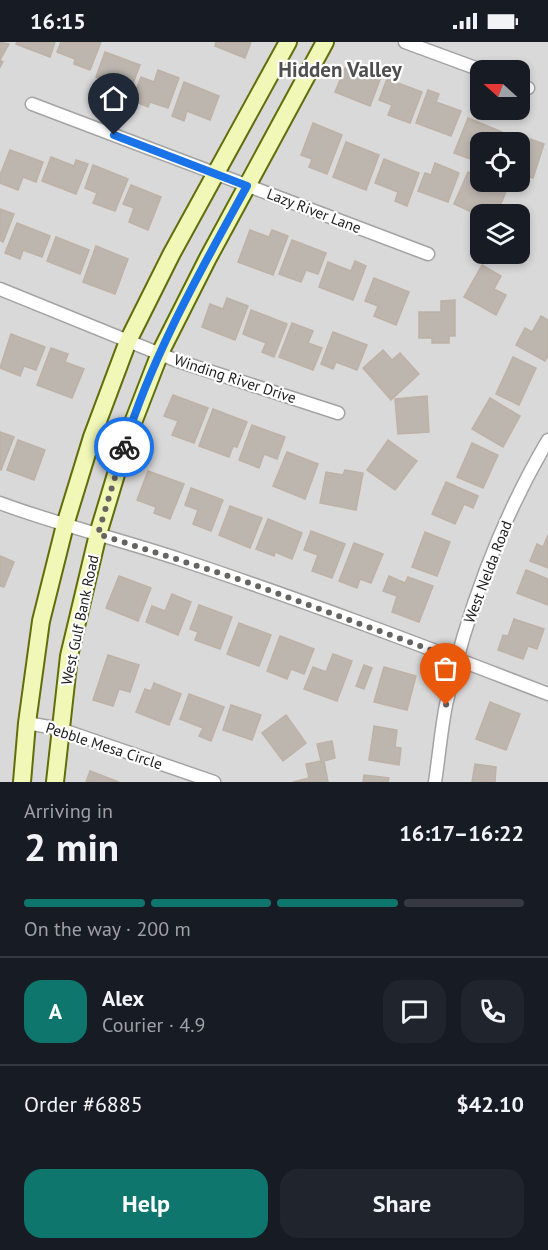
<!DOCTYPE html>
<meta charset="utf-8">
<style>
body{margin:0;font-family:"PT Sans",sans-serif;background:#20242c;color:#f1f3f6;height:100vh;display:flex;flex-direction:column;font-size:22px;white-space:nowrap}
*{box-sizing:border-box;margin:0}
p{font-size:20px;color:#9ea1a6}
.icon{flex:none;width:33px;height:33px;fill:none;stroke:currentColor;stroke-width:2;stroke-linecap:round;stroke-linejoin:round}
.map{position:relative;height:740px;overflow:hidden}
.details{display:flex;flex-direction:column;background:#171b24;flex:1}
.details>*{flex:none}
.needle{width:39px;rotate:291deg}
.controls{position:absolute;left:470px;top:18px;display:grid;gap:12px}
.controls a{display:grid;place-items:center;width:60px;height:60px;border-radius:12px;background:#171b24;box-shadow:0 3px 9px #0003;font-size:30px}
.pin{position:absolute;display:grid;place-items:center;width:51px;height:51px;color:#fff;margin:-62px -26px;border-radius:50% 50% 50% 0;rotate:-45deg;box-shadow:0 0 6px #0007}
.pin .icon{rotate:45deg}
.courier{position:absolute;display:grid;place-items:center;width:60px;height:60px;margin:-30px;border:4px solid #1a73e8;border-radius:50%;background:#fff;color:#222;box-shadow:0 2px 8px #0007}
.summary em{font-style:normal;font-weight:600}
.summary div{display:flex;flex-direction:column-reverse}
.summary{display:flex;align-items:center;justify-content:space-between;height:102px;padding:0 24px}
h1{font-size:39px;font-weight:600;line-height:45px}
.bar{display:grid;grid-template-columns:repeat(4,1fr);gap:9px 6px;align-content:center;height:72px;padding:0 24px}
.bar i{height:8px;border-radius:4px;background:#363941}
.bar .current{background:#0f766e}
.bar p{grid-column:span 4}
.line{display:flex;align-items:center;gap:15px;padding:0 24px;border-top:2px solid #363941}
.line div{flex:1}
.round{display:grid;place-items:center;flex:none;width:63px;height:63px;border-radius:18px;background:#20242c}
.cta{display:flex;gap:12px;margin-top:auto;padding:12px 24px}
.cta a{flex:1;height:69px;border-radius:18px;background:#0f766e;color:#fff;font-size:24px;font-weight:600;line-height:69px;text-align:center}
.cta a+a{background:#20242c;color:#f1f3f6}
.status{display:flex;justify-content:space-between;align-items:center;height:42px;padding:0 30px;background:#171b24;direction:ltr}
.status svg{height:16px;fill:currentColor}
.map>svg:first-child{display:block}
.residential{fill:#dad9d9;fill-rule:evenodd}
.building{fill:#bdb6af;stroke:#beb1a5;stroke-width:1.5}
.lines{fill:none;stroke-linecap:round;stroke-linejoin:round}
.minor-casing{stroke:#a3a3a3;stroke-width:15}
.secondary-casing{stroke:#5f6e08;stroke-width:20}
.minor{stroke:#fff;stroke-width:12}
.secondary{stroke:#f1f7b6;stroke-width:16}
.done{stroke:#656461;stroke-width:6;stroke-dasharray:0 10.8}
.route{stroke:#1a73e8;stroke-width:8}
.labels{text-anchor:middle;stroke-width:4.5;stroke-linejoin:round;paint-order:stroke}
.street-label{font-size:15px;fill:#1c1c1c;stroke:#fff}
.district-label{font-size:21px;font-weight:bold;fill:#4f4f4f;stroke:#fff}
</style>
<div class="status"><b>16:15</b><svg viewBox="0 0 49 12"><path d="M0 12V9h3v3zM5 12V6h3v6zM10 12V3h3v9zM15 12V0h3v12zM26 1h20v11H26zM47 4h2v5h-2z"/></svg></div>
<div class="map">
<svg width="548" height="740" viewBox="0 0 548 740">
<rect width="100%" height="100%" fill="#edeae2"/>
<path class="residential" d="M0,0H548V740H0ZM480,28H519V68H480ZM480,100H519V140H480ZM480,172H519V212H480Z"/>
<g class="building">
<path d="M0,0L9,2L0,18L3,20L0,25Z"/>
<path d="M17,0H55L50,15L16,2Z"/>
<path d="M61,0H101L90,28L74,22L75,17L57,10Z"/>
<path d="M216,0H251L245,16L215,4Z"/>
<path d="M105,10L140,23L127,57L116,53L120,44L96,35Z"/>
<path d="M345,26L368,35L372,26L383,30L370,64L335,50Z"/>
<path d="M158,28L179,36L168,66L150,60L148,65L132,58L141,35L154,40Z"/>
<path d="M387,37L422,50L410,81L388,73L392,63L379,58Z"/>
<path d="M184,40L219,54L210,78L187,69L184,79L172,74Z"/>
<path d="M428,48L439,52L436,60L461,69L451,94L416,81Z"/>
<path d="M468,76L502,90L498,100H480V115L478,114L476,119L454,111Z"/>
<path d="M313,81L342,93L327,132L309,125L312,117L301,113Z"/>
<path d="M530,97L544,102L533,136L519,132V105L527,108Z"/>
<path d="M346,100L379,113L366,148L333,135Z"/>
<path d="M10,108L43,120L36,140L23,135L18,148L0,141V133Z"/>
<path d="M51,115L74,124L76,118L88,122L76,152L42,139Z"/>
<path d="M384,117L419,131L407,164L395,159L398,150L375,141Z"/>
<path d="M435,121L459,131L448,160L418,149L425,131L431,133Z"/>
<path d="M93,123L128,137L115,169L93,161L97,151L85,146Z"/>
<path d="M468,130L480,135V140H490L507,147L498,169L492,166L489,172L480,174L454,162Z"/>
<path d="M131,143L161,155L148,188L129,180L134,166L123,162Z"/>
<path d="M0,167L14,172L3,200L0,198Z"/>
<path d="M17,181L50,194L42,215L23,208L20,217L5,211Z"/>
<path d="M250,188L269,195L272,188L288,194L273,233L238,220Z"/>
<path d="M519,192H523L524,215L495,217L494,212H519Z"/>
<path d="M56,195L89,208L80,232L47,219Z"/>
<path d="M292,198L326,211L318,232L306,228L301,240L279,232Z"/>
<path d="M96,204L128,217L115,252L83,240Z"/>
<path d="M355,219L366,224L353,258L319,245L328,220L351,229Z"/>
<path d="M482,223L501,234L494,247L506,253L496,273L464,255Z"/>
<path d="M374,236L409,250L396,283L374,274L378,264L365,259Z"/>
<path d="M227,256L248,264L235,298L202,285L210,262L223,267Z"/>
<path d="M455,258V294H449V301H432V296H419V270H441V259Z"/>
<path d="M251,268L287,282L274,315L262,310L266,301L243,292Z"/>
<path d="M541,274L548,278V314L545,319L516,303L525,286L532,290Z"/>
<path d="M292,281L313,289L308,301L322,306L313,328L279,315Z"/>
<path d="M333,290L367,303L357,328L336,320L333,327L321,322Z"/>
<path d="M11,292L45,305L36,328L24,324L20,334L0,326Z"/>
<path d="M51,306L68,312L65,320L84,327L72,356L37,343Z"/>
<path d="M383,308L392,318L400,311L419,332L391,358L363,326Z"/>
<path d="M513,315L536,326L519,363L496,352Z"/>
<path d="M173,353L208,366L194,401L172,393L178,379L164,374Z"/>
<path d="M427,354L429,390L398,392L395,357Z"/>
<path d="M490,356L520,374L503,405L472,387Z"/>
<path d="M213,367L247,380L237,405L233,404L229,415L199,404Z"/>
<path d="M252,383L285,395L277,417L264,412L259,426L239,418Z"/>
<path d="M0,390L14,395L1,428L0,427Z"/>
<path d="M18,398L45,408L34,438L7,428Z"/>
<path d="M388,398L417,419L395,448L367,428Z"/>
<path d="M472,401L498,413L483,446L457,435Z"/>
<path d="M287,410L318,422L305,457L273,444Z"/>
<path d="M345,428L363,431L356,468L320,461L326,430L343,433Z"/>
<path d="M148,429L184,442L170,477L154,471L156,465L137,458Z"/>
<path d="M446,440L478,454L473,466L464,462L455,482L432,472Z"/>
<path d="M191,446L223,458L211,489L193,482L198,468L185,463Z"/>
<path d="M230,464L262,476L250,506L219,493Z"/>
<path d="M268,477L302,491L292,517L275,510L274,514L256,507Z"/>
<path d="M311,489L345,502L332,536L312,529L318,513L304,508Z"/>
<path d="M425,490L450,500L437,534L412,525Z"/>
<path d="M548,493V526L530,519L537,502L543,505Z"/>
<path d="M354,501L383,512L371,541L360,537L357,546L339,539Z"/>
<path d="M0,514L14,520L4,545L0,544Z"/>
<path d="M526,528L548,537V563L517,551Z"/>
<path d="M119,534L151,546L138,579L106,566Z"/>
<path d="M389,534L405,541L408,535L433,544L419,580L392,570L397,554L383,549Z"/>
<path d="M172,552L191,560L178,593L146,580L152,564L165,569Z"/>
<path d="M199,563L232,575L220,607L195,598L198,590L190,587Z"/>
<path d="M514,577L544,587L537,607L528,604L523,617L498,608L503,593L508,594Z"/>
<path d="M239,581L271,593L259,624L227,612Z"/>
<path d="M280,594L314,607L304,632L291,627L287,637L267,629Z"/>
<path d="M333,612L352,619L337,659L304,647L313,625L326,630Z"/>
<path d="M108,613L139,623L130,650L119,647L113,664L93,658Z"/>
<path d="M364,623L372,626L364,647L356,644Z"/>
<path d="M384,625L416,634L407,668L374,660Z"/>
<path d="M154,641L181,652L169,683L136,670L145,647L151,649Z"/>
<path d="M189,652L224,665L211,699L199,694L203,686L180,677Z"/>
<path d="M490,660L520,672L506,708L476,697Z"/>
<path d="M231,663L261,673L252,698L223,688Z"/>
<path d="M286,673L306,701L283,719L262,691Z"/>
<path d="M374,684L397,688L395,705L401,706L399,723L369,718Z"/>
<path d="M332,699L335,716L324,719L328,740H293L309,736L306,722L321,719L317,702Z"/>
<path d="M475,722L496,725L495,740H472Z"/>
<path d="M90,729L119,740H86Z"/>
<path d="M364,733L389,736L388,740H363Z"/>
</g>
<g class="lines">
<defs>
<g id="minor">
<path d="M405,0L481,28"/>
<path d="M519,43L528,46"/>
<path d="M32,62L428,212"/>
<path d="M0,247L175,318L338,371"/>
<path d="M0,461C59,483 119,497 179,517C303,558 426,605 548,652"/>
<path d="M27,681L60,687L214,740"/>
<path d="M435,740C439,714 441,688 446,663C465,574 501,477 548,398"/>
</g>
<g id="secondary">
<path d="M22,740L27,681L41,579L65,483L92,395L128,299L172,211L288,0"/>
<path d="M55,740L69,614L98,492L127,396L160,311L208,216L325,0"/>
</g>
</defs>
<use href="#minor" class="minor-casing"/>
<use href="#secondary" class="secondary-casing"/>
<use href="#minor" class="minor"/>
<use href="#secondary" class="secondary"/>
</g>
<g class="lines">
<path class="done" d="M124,405L98,492L241,538L458,618L446,663"/>
<path class="route" d="M114,93L247,144C201,228 152,313 124,405"/>
</g>
<g class="labels">
<g class="street-label">
<text transform="translate(314 169) rotate(21)" y="5">Lazy River Lane</text>
<text transform="translate(235 337) rotate(18)" y="5">Winding River Drive</text>
<text transform="translate(488 530) rotate(-69)" y="5">West Nelda Road</text>
<text transform="translate(80 578) rotate(-78)" y="5">West Gulf Bank Road</text>
<text transform="translate(104 704) rotate(18)" y="5">Pebble Mesa Circle</text>
</g>
<g class="district-label">
<text x="340" y="35">Hidden Valley</text>
</g>
</g>
</svg>
<div class="controls">
<a><svg class="needle" viewBox="-14 -14 28 28"><path d="M0-13l5 13h-10z" fill="#e53935"/><path d="M0 13l5-13h-10z" fill="#9ea1a6"/></svg></a>
<a><svg class="icon" aria-label="locate" viewBox="0 0 24 24"><circle cx="12" cy="12" r="6"/><path d="M12 2v4M12 18v4M2 12h4M18 12h4"/></svg></a>
<a><svg class="icon" aria-label="layers" viewBox="0 0 24 24"><path d="M12 4l9 5-9 5-9-5zM3 14l9 5 9-5"/></svg></a>
</div>
<div class="pin" style="left:446px;top:663px;background:#ea580c"><svg class="icon" aria-label="bag" viewBox="0 0 24 24"><path d="M5 8h14l-1 12H6zM9 8a3 3 0 0 1 6 0"/></svg></div>
<div class="pin" style="left:114px;top:93px;background:#1f2937"><svg class="icon" aria-label="home" viewBox="0 0 24 24"><path d="M3 11l9-7 9 7M6 9v11h12V9"/></svg></div>
<div class="courier" style="left:124px;top:405px"><svg class="icon" aria-label="bike" viewBox="0 0 24 24"><circle cx="6" cy="16" r="4"/><circle cx="18" cy="16" r="4"/><path d="M6 16l4-8h5l3 8M10 8l3 8H6M13 5h3"/></svg></div>
</div>
<section class="details">
<div class="summary"><div><h1>2 min</h1><p>Arriving in</p></div><em>16:17–16:22</em></div>
<div class="bar"><i class="current"></i><i class="current"></i><i class="current"></i><i></i><p>On the way · 200 m</p></div>
<div class="line" style="height:108px"><b class="round" style="background:#0f766e;color:#fff">A</b><div><b>Alex</b><p>Courier · 4.9</p></div><a class="round"><svg class="icon" aria-label="chat" viewBox="0 0 24 24"><path d="M4 5h16v11H9l-5 4z"/></svg></a><a class="round"><svg class="icon" aria-label="phone" viewBox="0 0 24 24"><path d="M5 4h4l2 5-3 2q2 4 5 5l2-3 5 2v4C11 20 4 13 5 4z"/></svg></a></div>
<div class="line" style="height:78px"><div>Order #6885</div><b>$42.10</b></div>
<div class="cta"><a>Help</a><a>Share</a></div>
</section>
